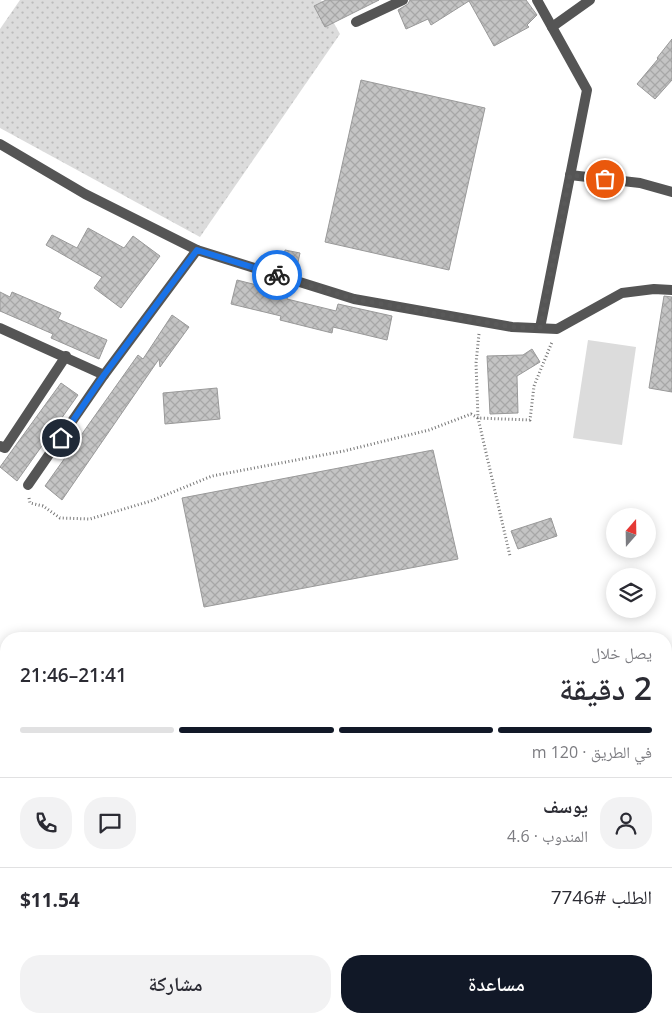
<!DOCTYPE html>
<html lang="ar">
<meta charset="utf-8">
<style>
body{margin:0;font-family:"Open Sans","Noto Naskh Arabic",sans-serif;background:#f2f2f3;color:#2b2b33;direction:rtl;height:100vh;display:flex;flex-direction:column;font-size:19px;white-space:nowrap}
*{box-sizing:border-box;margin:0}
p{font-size:16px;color:#7c7c81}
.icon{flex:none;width:28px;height:28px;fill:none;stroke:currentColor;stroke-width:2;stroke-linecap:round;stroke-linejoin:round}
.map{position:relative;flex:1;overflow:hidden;direction:ltr}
.details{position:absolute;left:0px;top:632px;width:672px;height:391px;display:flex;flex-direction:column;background:#fff;border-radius:20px 20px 0 0;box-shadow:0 2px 12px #0003;direction:rtl}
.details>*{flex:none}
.needle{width:32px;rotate:20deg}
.controls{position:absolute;left:606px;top:508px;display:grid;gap:10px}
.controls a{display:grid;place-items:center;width:50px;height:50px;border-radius:50%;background:#fff;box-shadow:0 2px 12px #0003;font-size:25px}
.pin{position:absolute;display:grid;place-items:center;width:42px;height:42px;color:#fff;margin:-21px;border:2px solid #fff;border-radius:50%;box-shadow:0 1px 5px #0007}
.courier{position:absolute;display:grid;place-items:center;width:50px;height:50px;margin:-25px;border:4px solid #1a73e8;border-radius:50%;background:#fff;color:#222;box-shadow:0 1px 6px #0007}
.head em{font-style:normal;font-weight:600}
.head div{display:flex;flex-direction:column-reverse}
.head{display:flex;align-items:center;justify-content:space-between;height:85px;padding:0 20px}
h1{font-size:32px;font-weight:600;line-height:38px}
.bar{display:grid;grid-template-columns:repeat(4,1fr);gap:8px 5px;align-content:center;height:60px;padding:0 20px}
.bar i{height:6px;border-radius:4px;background:#e1e1e2}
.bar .on{background:#111827}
.bar p{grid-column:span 4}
.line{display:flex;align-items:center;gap:12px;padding:0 20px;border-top:1px solid #e1e1e2}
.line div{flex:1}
.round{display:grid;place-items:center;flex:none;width:52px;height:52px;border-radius:20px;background:#f2f2f3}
.cta{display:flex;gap:10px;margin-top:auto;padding:10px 20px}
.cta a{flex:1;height:58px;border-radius:20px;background:#111827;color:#fff;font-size:20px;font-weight:600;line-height:58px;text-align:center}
.cta a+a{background:#f2f2f3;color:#2b2b33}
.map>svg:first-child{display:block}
.park{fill:url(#park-dots)}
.pitch{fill:#dcdcdc}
.building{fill:url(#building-cross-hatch);stroke:#999}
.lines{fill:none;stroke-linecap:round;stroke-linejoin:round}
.trunk-casing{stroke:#dbdbdb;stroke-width:15}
.path{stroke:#777;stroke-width:3;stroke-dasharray:1 2.5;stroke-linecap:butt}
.minor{stroke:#555;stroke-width:10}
.trunk{stroke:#000;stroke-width:14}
.done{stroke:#595959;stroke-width:5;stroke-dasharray:0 9}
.route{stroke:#1a73e8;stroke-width:6}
</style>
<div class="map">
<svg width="672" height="1023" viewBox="0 0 672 1023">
<defs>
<pattern id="park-dots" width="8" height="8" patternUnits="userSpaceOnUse" patternTransform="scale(1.25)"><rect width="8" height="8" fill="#dcdcdc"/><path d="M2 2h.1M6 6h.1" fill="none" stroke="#bbb" stroke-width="1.8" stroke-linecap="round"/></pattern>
<pattern id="building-cross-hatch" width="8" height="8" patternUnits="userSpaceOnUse" patternTransform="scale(1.25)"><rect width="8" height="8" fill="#c4c4c4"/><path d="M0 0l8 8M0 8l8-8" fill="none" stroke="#a7a7a7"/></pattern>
</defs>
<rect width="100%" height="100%" fill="#fff"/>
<path class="park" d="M20,0H321L340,34L200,237L0,128V29Z"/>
<path class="pitch" d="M588,340L636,347L622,445L573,438Z"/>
<g class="building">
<path d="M326,0H379L325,27L314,6Z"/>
<path d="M410,0H526L537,15L527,25L529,27L494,46L469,1L431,25L428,19L406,29L398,10L408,4Z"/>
<path d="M672,39V80L655,99L637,84L658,59L657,58Z"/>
<path d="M361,80L485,108L449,270L325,242Z"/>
<path d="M88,228L124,248L133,236L160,256L121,308L94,288L102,277L46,245L52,235L77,248Z"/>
<path d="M285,250L300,253L297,267L282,264Z"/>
<path d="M237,280L288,293L287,299L336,311L338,304L392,316L387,340L333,327L332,333L280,320L281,316L231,304Z"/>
<path d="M0,292L10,297L12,292L61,313L58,319L107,340L99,359L51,338L53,334L0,311Z"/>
<path d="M664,296L672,297V392L649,388Z"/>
<path d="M172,315L189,327L160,367L159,359L62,500L45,486L138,355L143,359Z"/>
<path d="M532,349L540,362L517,376L518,413L490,414L487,356L523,355Z"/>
<path d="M61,383L78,395L17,481L0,467Z"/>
<path d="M217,388L220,419L165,424L163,393Z"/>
<path d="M433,450L458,559L204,607L182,498Z"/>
<path d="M551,518L557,536L518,549L511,531Z"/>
</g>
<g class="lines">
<defs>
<g id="trunk">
<path d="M0,713L6,714"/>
<path d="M0,736L6,737"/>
<path d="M666,892L672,894"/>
<path d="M666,925L672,928"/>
</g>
</defs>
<use href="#trunk" class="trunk-casing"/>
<g class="path">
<path d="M479,334L476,363L478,418L510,556"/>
<path d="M29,498L30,503L43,506L60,518L90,519L151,501L212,476L344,451L429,430L471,414L478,418L530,420L534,386L552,342"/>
</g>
<g class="minor">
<path d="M537,0L587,90L540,328"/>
<path d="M356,22L403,0"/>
<path d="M552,27L590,0"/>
<path d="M0,144L85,194L197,250L354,299L512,327L557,329L622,293L654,289L672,290"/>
<path d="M570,175L640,183L672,192"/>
<path d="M0,328L104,375L197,250"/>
<path d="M0,446L5,448L66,356"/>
<path d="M28,485L104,375"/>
</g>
<use href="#trunk" class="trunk"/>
</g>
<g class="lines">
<path class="done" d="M277,275L354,299L512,327L540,328L570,175L605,179"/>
<path class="route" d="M61,438L104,375L197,250L277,275"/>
</g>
</svg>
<div class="controls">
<a><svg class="needle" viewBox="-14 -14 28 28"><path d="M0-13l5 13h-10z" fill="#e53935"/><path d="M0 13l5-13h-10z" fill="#7c7c81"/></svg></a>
<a><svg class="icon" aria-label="layers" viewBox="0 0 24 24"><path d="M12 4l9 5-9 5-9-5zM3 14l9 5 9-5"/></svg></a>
</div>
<div class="pin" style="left:605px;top:179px;background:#ea580c"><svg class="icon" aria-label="bag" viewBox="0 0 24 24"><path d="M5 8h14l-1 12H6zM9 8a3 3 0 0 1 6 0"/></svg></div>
<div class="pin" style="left:61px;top:438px;background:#1f2937"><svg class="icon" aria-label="home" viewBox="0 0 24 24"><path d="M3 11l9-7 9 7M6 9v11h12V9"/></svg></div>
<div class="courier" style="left:277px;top:275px"><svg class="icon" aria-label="bike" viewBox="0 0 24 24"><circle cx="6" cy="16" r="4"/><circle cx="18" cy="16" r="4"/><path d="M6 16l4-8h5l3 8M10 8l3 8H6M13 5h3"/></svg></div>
<section class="details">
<div class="head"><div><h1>2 دقيقة</h1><p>يصل خلال</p></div><em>21:41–21:46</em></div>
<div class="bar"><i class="on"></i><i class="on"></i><i class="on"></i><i></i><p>في الطريق · 120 m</p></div>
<div class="line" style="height:90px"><a class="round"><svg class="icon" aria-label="person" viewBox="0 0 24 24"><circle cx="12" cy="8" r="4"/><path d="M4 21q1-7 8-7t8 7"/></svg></a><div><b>يوسف</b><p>المندوب · 4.6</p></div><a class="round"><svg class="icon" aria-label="chat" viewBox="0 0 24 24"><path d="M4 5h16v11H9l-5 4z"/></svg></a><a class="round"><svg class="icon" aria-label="phone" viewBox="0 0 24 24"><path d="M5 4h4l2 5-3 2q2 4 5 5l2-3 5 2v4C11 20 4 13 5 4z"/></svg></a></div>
<div class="line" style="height:65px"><div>الطلب #7746</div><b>$11.54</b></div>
<div class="cta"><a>مساعدة</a><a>مشاركة</a></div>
</section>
</div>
